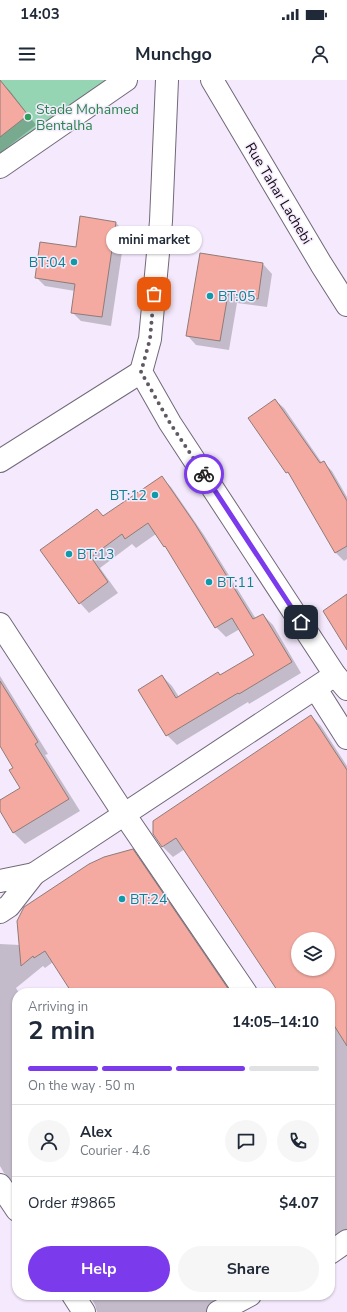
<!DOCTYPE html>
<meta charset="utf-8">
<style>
body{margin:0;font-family:"Nunito Sans",sans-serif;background:#f6f6f7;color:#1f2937;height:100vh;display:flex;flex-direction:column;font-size:15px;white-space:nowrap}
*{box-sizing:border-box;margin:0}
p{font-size:13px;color:#747a83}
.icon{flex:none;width:22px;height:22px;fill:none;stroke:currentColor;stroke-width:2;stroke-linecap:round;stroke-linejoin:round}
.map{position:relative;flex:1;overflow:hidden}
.side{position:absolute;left:12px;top:908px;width:323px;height:312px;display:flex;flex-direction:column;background:#fff;border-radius:16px;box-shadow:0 1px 3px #0004}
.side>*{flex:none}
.fabs{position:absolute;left:291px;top:852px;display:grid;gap:8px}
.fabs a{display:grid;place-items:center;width:44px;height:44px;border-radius:50%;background:#fff;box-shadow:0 1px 3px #0004;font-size:20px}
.pin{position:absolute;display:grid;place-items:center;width:34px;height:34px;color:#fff;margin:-17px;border-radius:8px;box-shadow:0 2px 6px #0006}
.courier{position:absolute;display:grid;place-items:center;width:40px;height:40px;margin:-20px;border:3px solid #7c3aed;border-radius:50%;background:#fff;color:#222;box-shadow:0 1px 5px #0007}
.bubble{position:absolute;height:28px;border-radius:14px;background:#fff;box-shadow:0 1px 3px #0004;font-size:13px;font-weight:700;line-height:28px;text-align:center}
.head em{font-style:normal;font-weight:700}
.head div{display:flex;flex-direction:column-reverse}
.head{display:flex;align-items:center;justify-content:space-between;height:68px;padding:0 16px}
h1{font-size:26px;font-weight:700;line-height:30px}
.bar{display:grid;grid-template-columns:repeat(4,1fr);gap:6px 4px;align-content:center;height:48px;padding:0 16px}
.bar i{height:5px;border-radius:3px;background:#e0e1e3}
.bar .current{background:#7c3aed}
.bar p{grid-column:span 4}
.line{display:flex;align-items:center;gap:10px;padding:0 16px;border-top:1px solid #e0e1e3}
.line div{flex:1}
.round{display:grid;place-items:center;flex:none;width:42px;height:42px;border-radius:21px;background:#f6f6f7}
.action{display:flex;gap:8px;margin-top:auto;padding:8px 16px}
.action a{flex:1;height:46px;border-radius:24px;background:#7c3aed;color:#fff;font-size:16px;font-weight:700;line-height:46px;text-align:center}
.action a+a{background:#f6f6f7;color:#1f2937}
.status{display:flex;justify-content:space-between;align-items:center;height:28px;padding:0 20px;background:#fff;direction:ltr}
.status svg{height:11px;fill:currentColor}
header{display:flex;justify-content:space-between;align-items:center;height:52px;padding:0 16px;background:#fff;font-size:18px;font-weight:700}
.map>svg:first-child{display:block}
.green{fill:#95d5b3}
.shadow{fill:#0003;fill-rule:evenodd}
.building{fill:#f4aaa1;stroke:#907b78;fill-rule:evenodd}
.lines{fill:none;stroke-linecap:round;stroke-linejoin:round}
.minor-casing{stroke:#716878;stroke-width:24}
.minor{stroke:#fff;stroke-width:22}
.done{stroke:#605964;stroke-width:4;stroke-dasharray:0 7.2}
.route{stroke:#7c3aed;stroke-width:5}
.leisure-dot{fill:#2e9e5b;stroke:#f5eafd;stroke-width:1.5}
.culture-dot{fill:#0f9aa8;stroke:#f5eafd;stroke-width:1.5}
.labels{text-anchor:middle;stroke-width:3;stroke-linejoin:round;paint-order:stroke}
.leisure-label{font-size:14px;fill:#27864d;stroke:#f5eafd;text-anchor:start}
.street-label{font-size:14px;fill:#0f0b11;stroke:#f5eafd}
.culture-label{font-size:14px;fill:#0d838f;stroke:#f5eafd;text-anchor:start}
</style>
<div class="status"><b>14:03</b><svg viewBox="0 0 49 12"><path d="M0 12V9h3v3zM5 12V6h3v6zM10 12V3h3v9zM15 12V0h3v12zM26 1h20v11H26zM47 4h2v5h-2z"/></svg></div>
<header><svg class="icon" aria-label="menu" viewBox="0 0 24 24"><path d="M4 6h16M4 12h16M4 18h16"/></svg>Munchgo<svg class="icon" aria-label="person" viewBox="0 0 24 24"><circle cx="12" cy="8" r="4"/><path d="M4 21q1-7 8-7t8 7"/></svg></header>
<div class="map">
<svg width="347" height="1232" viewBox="0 0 347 1232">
<rect width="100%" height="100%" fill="#f5eafd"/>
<path class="green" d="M0,0H113L0,74Z"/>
<g class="shadow">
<path d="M1,2L10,11L36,45L0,73V3Z"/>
<path d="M116,143L125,152L111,246L81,241L72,232L75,211L45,206L36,197Z"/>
<path d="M200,174L263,184L272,194L267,227L237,223L229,270L196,265L187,255Z"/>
<path d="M275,320L284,328L322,383L323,382L332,391L347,417V479L344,481L336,473L292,398L287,392Z"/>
<path d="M161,397L171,407L204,455L256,539L263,535L273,545L301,593L249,624L248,622L177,665L167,655L162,596L172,606L179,617L220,596L255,575L240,549L226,557L216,547L168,470L156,454L136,468L132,464L100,488L118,513L89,533L80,523L41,470L104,437Z"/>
<path d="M0,596L48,674L45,675L80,731L25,764L14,753L0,729V721L21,708L15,688L0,664Z"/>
<path d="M311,636L321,646L347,686V1162L330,1173V913H281L185,769L173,777L163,767ZM298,859H328V889H298Z"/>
<path d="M133,770L143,781L233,913H73L53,882L45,888L43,886L16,908L19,913H17V1106L4,1093L0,1086V864L20,865Z"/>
<path d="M89,1215H224L231,1227L222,1232H97L95,1225Z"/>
</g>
<g class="building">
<path d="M0,0L28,35L0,57Z"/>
<path d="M80,136L116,142L102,237L71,233L75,204L35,198L40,162L76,167Z"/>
<path d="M200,173L263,183L258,219L228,214L220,261L186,256Z"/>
<path d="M275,319L320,383L324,381L347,421V466L335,473L288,392L286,393L248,338Z"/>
<path d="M162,396L195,444L253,539L263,534L292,582L239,614L238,613L166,656L138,610L162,595L176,618L218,592L220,595L254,575L232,538L215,548L165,466L164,467L148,443L125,459L122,454L91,477L108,502L79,524L40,470L97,429L103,436Z"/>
<path d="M347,514V570L323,531Z"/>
<path d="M0,601L38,662L35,664L69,719L13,753L0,731V720L20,708L9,690L13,688L0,666Z"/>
<path d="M311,635L347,690V966L330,939V913H279L176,758L162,767L153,754V741ZM298,859H328V889H298Z"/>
<path d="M133,769L231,913H72L45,871L34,878L33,876L21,886L17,841L24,827L89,784L104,777Z"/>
</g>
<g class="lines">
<defs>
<g id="minor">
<path d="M167,0L161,141L150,259L141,292L170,343L335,595L347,609"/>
<path d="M212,0L321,184L347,225"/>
<path d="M0,87L126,0"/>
<path d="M0,381L141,292"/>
<path d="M0,544L124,734L246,913"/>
<path d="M316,609L347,658"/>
<path d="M34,794L335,595"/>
<path d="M0,801L34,794L9,826L0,832"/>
<path d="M0,1105L17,1130"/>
<path d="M330,1173L347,1161"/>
<path d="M73,1215L84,1232"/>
<path d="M218,1232L250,1215"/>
</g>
</defs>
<use href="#minor" class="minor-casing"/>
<use href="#minor" class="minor"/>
</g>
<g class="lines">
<path class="done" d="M154,214L150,259L141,292L170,343L204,394"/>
<path class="route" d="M204,394L301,542"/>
</g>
<circle class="leisure-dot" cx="28" cy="37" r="4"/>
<g class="culture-dot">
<circle cx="74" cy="182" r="4"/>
<circle cx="210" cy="216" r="4"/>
<circle cx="155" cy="415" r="4"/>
<circle cx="69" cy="474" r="4"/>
<circle cx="209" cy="502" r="4"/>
<circle cx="122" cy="819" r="4"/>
</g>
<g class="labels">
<g class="leisure-label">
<text x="36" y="34">Stade Mohamed<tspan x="36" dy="16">Bentalha</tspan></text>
</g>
<g class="street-label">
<text transform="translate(279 113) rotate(59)" y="5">Rue Tahar Lachebi</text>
</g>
<g class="culture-label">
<text x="66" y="187" text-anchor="end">BT:04</text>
<text x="218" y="221">BT:05</text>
<text x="147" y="420" text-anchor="end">BT:12</text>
<text x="77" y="479">BT:13</text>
<text x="217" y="507">BT:11</text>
<text x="130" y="824">BT:24</text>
</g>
</g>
</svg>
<div class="fabs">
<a><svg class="icon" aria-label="layers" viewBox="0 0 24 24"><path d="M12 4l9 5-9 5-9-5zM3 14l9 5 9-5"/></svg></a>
</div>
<div class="pin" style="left:154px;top:214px;background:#ea580c"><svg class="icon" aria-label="bag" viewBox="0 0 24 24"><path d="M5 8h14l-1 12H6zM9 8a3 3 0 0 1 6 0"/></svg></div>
<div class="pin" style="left:301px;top:542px;background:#1f2937"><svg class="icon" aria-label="home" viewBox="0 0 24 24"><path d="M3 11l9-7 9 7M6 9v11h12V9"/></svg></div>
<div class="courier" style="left:204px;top:394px"><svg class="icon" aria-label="bike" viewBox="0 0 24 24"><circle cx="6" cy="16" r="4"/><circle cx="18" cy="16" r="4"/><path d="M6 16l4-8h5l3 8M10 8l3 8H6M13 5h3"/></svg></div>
<div class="bubble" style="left:106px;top:146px;width:96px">mini market</div>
<section class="side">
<div class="head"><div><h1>2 min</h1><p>Arriving in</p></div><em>14:05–14:10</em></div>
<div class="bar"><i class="current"></i><i class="current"></i><i class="current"></i><i></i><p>On the way · 50 m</p></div>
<div class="line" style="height:72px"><a class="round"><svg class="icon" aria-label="person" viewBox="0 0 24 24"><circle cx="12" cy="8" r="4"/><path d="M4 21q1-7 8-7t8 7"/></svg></a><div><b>Alex</b><p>Courier · 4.6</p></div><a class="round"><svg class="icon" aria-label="chat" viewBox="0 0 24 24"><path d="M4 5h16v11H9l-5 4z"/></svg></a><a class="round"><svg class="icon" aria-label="phone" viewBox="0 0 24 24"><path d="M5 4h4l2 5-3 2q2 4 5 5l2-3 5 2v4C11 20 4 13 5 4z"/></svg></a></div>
<div class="line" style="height:52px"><div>Order #9865</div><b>$4.07</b></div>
<div class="action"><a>Help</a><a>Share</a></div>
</section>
</div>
